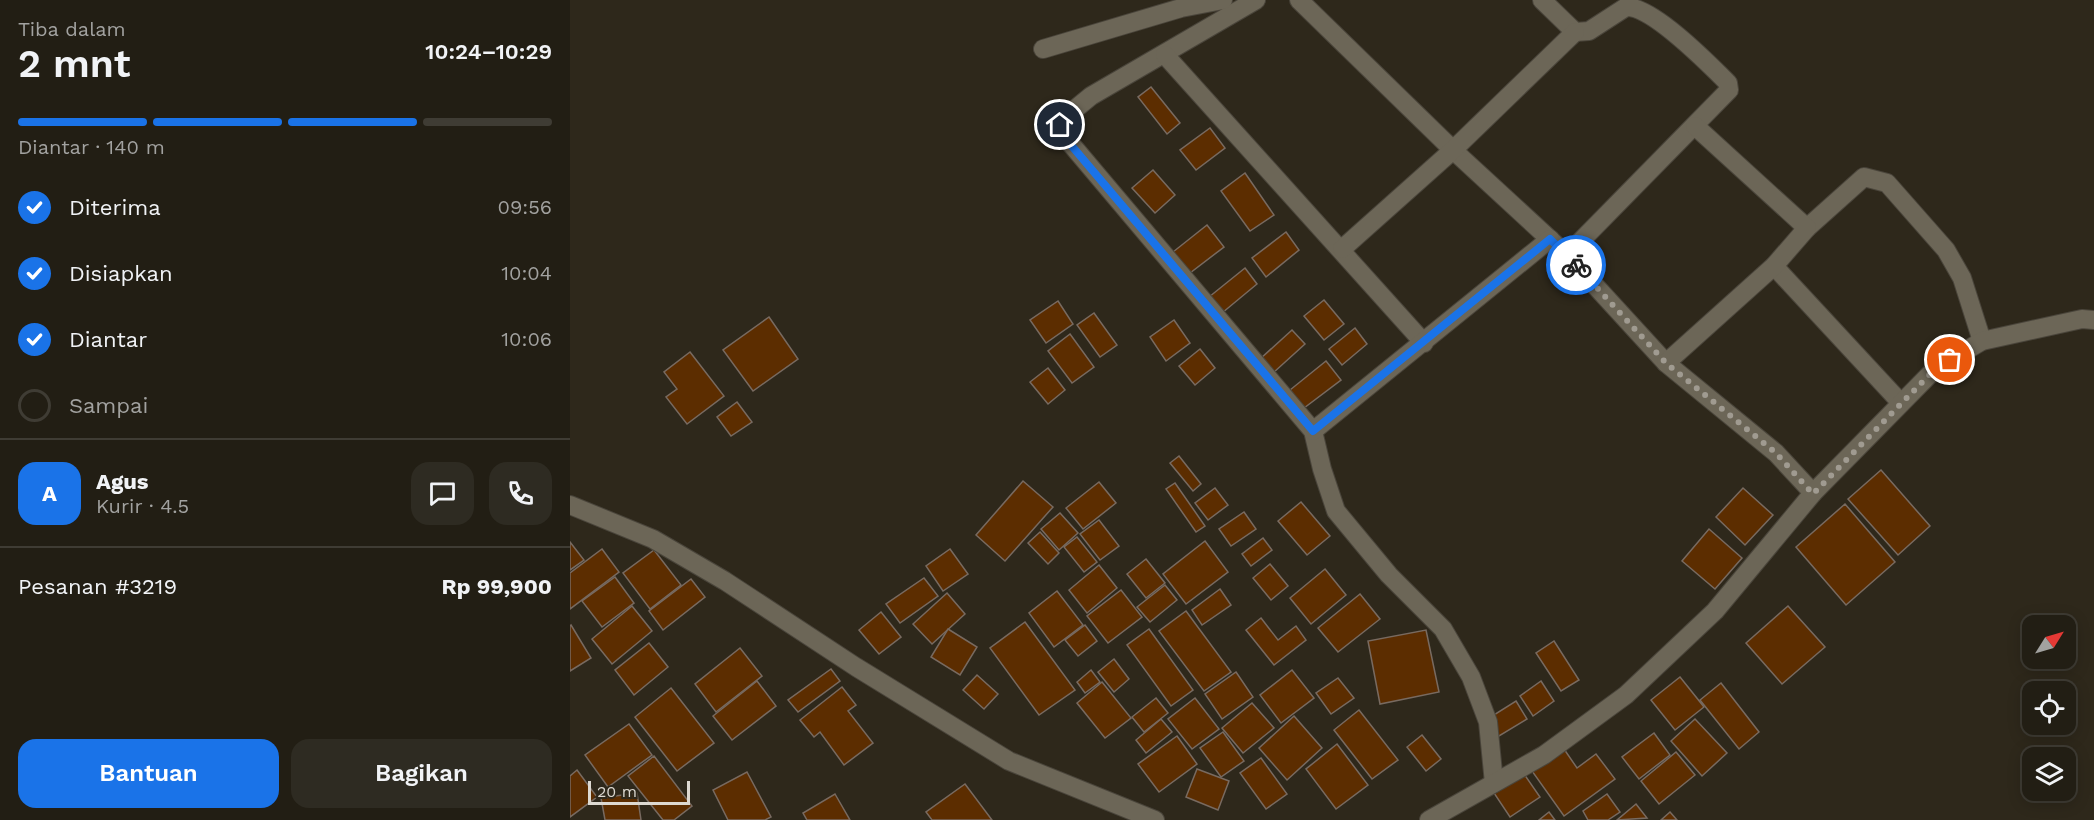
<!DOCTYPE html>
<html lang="id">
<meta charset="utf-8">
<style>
body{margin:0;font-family:"Work Sans",sans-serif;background:#2e2b22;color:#f1f3f6;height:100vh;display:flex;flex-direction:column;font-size:22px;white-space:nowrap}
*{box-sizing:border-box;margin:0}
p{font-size:20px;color:#a2a2a0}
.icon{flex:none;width:33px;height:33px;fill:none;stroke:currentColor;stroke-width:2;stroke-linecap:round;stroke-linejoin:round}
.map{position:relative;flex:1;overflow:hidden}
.details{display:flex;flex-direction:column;background:#221e14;width:570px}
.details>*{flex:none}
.needle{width:39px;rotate:53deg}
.controls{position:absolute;left:1452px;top:615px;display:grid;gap:12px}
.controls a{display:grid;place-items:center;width:54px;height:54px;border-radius:12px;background:#221e14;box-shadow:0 3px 15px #0003,0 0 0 2px #3f3c34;font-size:30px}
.scale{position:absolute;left:18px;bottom:15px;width:102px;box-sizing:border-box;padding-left:6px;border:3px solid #ddd9d1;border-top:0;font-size:16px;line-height:21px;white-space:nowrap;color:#ddd9d1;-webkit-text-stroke:4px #2e281b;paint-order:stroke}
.pin{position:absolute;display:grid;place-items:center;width:51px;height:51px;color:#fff;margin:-26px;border:3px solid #fff;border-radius:50%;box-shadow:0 2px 6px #0007}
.courier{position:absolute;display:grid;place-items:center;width:60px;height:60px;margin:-30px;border:4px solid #1a73e8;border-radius:50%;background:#fff;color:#222;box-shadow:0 2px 8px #0007}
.headline em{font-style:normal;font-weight:600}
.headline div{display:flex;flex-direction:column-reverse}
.headline{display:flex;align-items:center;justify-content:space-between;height:102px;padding:0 18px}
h1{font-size:39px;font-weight:600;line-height:45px}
.bar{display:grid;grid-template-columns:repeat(4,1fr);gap:9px 6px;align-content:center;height:72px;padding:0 18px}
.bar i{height:8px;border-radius:4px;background:#3f3c34}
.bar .current{background:#1a73e8}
.bar p{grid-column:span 4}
.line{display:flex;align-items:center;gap:15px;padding:0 18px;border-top:2px solid #3f3c34}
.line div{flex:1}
.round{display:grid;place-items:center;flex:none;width:63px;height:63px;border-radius:18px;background:#2e2b22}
ol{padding:0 18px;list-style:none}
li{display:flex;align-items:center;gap:18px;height:66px}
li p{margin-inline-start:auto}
li .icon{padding:6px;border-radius:50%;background:#1a73e8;color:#fff;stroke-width:4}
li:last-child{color:#a2a2a0}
li i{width:33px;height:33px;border:3px solid #3f3c34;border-radius:50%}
.button{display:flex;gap:12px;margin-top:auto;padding:12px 18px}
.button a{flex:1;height:69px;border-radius:18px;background:#1a73e8;color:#fff;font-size:24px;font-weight:600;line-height:69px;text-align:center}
.button a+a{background:#2e2b22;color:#f1f3f6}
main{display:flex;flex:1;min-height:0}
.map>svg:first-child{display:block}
.building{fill:#5c2d00;stroke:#786a60;stroke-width:1.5}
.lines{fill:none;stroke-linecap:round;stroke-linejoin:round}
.minor-casing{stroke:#4a453b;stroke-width:20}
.minor{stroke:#6c6657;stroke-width:18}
.done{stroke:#a09b91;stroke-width:6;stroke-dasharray:0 10.8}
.route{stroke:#1a73e8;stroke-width:8}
</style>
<main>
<section class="details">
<div class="headline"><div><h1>2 mnt</h1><p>Tiba dalam</p></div><em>10:24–10:29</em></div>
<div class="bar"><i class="current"></i><i class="current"></i><i class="current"></i><i></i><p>Diantar · 140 m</p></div>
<ol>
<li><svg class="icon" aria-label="check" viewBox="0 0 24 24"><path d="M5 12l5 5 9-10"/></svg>Diterima<p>09:56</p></li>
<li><svg class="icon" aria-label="check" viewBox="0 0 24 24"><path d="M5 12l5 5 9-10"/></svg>Disiapkan<p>10:04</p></li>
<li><svg class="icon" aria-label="check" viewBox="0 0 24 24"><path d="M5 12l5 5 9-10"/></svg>Diantar<p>10:06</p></li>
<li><i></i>Sampai</li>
</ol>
<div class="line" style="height:108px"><b class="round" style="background:#1a73e8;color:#fff">A</b><div><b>Agus</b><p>Kurir · 4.5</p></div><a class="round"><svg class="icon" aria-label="chat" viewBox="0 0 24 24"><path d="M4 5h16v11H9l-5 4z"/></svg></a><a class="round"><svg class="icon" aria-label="phone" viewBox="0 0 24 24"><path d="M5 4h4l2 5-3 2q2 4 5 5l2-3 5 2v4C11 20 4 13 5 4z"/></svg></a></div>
<div class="line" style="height:78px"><div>Pesanan #3219</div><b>Rp 99,900</b></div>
<div class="button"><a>Bantuan</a><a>Bagikan</a></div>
</section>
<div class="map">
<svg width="1524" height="820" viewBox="0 0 1524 820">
<rect width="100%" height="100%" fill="#2e281b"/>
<g class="building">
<path d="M581,87L610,123L597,134L568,97Z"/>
<path d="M640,128L655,148L626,170L610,150Z"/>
<path d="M583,170L605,195L585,213L562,188Z"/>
<path d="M675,173L704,215L680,231L651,191Z"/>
<path d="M637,225L654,247L620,273L603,252Z"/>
<path d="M716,232L729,250L696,277L682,258Z"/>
<path d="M675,268L687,284L652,313L639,297Z"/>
<path d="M754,300L774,324L754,340L734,316Z"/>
<path d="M488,301L503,324L476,343L460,320Z"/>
<path d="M524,313L547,345L530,357L507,325Z"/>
<path d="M199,317L228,359L183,391L153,350Z"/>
<path d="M604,320L620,343L596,361L580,337Z"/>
<path d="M785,328L797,344L772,365L759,349Z"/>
<path d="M722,330L735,344L703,373L690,359Z"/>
<path d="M500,334L524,367L502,383L478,351Z"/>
<path d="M630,349L645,368L625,385L609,366Z"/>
<path d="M120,352L154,396L117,424L96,397L107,389L94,372Z"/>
<path d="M756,361L771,380L734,408L720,390Z"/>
<path d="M478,368L495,390L478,404L460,382Z"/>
<path d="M167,402L182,422L161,436L147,417Z"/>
<path d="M609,456L631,484L623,491L600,463Z"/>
<path d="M1311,470L1360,526L1328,555L1278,499Z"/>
<path d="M453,481L483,507L435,561L406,535Z"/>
<path d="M529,482L546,503L513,529L496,508Z"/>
<path d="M605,483L635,526L626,532L596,489Z"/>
<path d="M645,488L658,505L638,520L625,503Z"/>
<path d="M1173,488L1203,515L1175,545L1146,517Z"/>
<path d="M731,502L760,536L737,555L708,521Z"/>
<path d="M1275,504L1325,562L1276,605L1226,547Z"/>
<path d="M674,512L686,529L661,546L649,529Z"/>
<path d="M490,513L508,533L489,550L471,529Z"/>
<path d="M529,520L549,546L530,560L510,534Z"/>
<path d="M1139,529L1172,558L1145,589L1112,561Z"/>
<path d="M470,532L489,553L478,564L458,543Z"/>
<path d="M507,537L527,562L514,572L494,547Z"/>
<path d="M693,538L702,550L681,566L672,554Z"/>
<path d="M635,541L658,572L616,604L593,574Z"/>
<path d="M0,542L14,560L0,570Z"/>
<path d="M32,549L49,572L0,609V573Z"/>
<path d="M380,549L398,574L373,591L356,566Z"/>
<path d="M84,550L111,585L80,609L53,573Z"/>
<path d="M576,559L595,583L576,598L557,574Z"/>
<path d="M700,564L718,586L701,600L683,578Z"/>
<path d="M529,565L547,588L517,613L499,590Z"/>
<path d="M755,569L776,595L741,624L720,598Z"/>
<path d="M45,577L64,603L32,627L12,601Z"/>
<path d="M354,578L368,596L330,623L316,604Z"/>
<path d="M121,579L135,597L93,630L79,611Z"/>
<path d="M595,585L607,600L580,622L567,607Z"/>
<path d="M650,589L661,605L632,625L622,610Z"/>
<path d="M551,590L572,617L538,643L517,616Z"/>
<path d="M487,591L513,625L484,647L459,613Z"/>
<path d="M377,593L395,614L362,644L343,624Z"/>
<path d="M790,594L810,619L768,652L748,628Z"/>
<path d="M62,606L82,631L42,664L22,639Z"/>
<path d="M1218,606L1255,647L1212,684L1176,643Z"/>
<path d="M616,611L661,672L634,691L589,631Z"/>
<path d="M311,612L331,637L309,654L289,630Z"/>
<path d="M691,618L708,640L726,626L736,640L704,665L676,630Z"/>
<path d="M455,622L505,690L469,715L420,648Z"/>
<path d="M1,625L21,658L0,671V626Z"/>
<path d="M515,625L527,641L508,656L495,640Z"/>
<path d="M378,629L407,647L390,675L361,657Z"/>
<path d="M579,629L623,690L601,706L557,645Z"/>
<path d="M856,630L869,692L810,704L798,641Z"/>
<path d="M984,641L1009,680L991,691L966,653Z"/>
<path d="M79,643L98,667L64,695L45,670Z"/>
<path d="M170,648L192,676L146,712L125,684Z"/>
<path d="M544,659L559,679L544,692L528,672Z"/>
<path d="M261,669L270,681L228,712L218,700Z"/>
<path d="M521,670L530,682L515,693L507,682Z"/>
<path d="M722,670L744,698L711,723L690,695Z"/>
<path d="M666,672L683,697L652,719L635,694Z"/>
<path d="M407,675L428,694L414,709L393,690Z"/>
<path d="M1110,677L1134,707L1105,730L1081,700Z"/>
<path d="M768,678L784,698L761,714L746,693Z"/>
<path d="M187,681L206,706L162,740L143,716Z"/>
<path d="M971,681L984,701L963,716L950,696Z"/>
<path d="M532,682L561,718L535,738L507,703Z"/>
<path d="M1151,683L1189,732L1169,749L1130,700Z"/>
<path d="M272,687L286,705L278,711L303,743L274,765L250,732L244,737L230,720Z"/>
<path d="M101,688L144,743L107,771L65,717Z"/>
<path d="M586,698L598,713L574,732L562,717Z"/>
<path d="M625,698L649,729L622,749L598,719Z"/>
<path d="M946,701L957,719L929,736L919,718Z"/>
<path d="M682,703L704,728L673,753L652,728Z"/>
<path d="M789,710L828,760L802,779L764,730Z"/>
<path d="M724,716L752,748L717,780L689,748Z"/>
<path d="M591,719L602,732L576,753L566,740Z"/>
<path d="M1125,719L1157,753L1132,776L1101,741Z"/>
<path d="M59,724L82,755L38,787L15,755Z"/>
<path d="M653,732L674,761L651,777L630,748Z"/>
<path d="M1084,733L1100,755L1069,779L1052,757Z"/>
<path d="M852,735L871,759L856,771L837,747Z"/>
<path d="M607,736L627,764L589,792L568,764Z"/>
<path d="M767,744L798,785L766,809L736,769Z"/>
<path d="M994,749L1007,768L1026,754L1045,779L994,816L962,771Z"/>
<path d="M1106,752L1125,775L1089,804L1071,781Z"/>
<path d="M84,756L122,806L104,820H93L58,776Z"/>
<path d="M691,758L717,794L696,809L670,773Z"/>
<path d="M627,769L659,781L648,810L616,797Z"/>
<path d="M7,770L27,797L0,817V776Z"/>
<path d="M177,772L201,817L195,820H158L143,790Z"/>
<path d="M954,774L970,797L940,817L924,793Z"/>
<path d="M395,784L422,820H362L356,812Z"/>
<path d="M67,793L71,820H35L31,798Z"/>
<path d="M265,794L280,820H237L233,813Z"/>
<path d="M1037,794L1050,812L1038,820H1018L1013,811Z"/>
<path d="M1066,804L1077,818L1047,820Z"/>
<path d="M979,812L985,820H969Z"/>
<path d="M1100,812L1107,820H1091Z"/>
</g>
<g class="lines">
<defs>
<g id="minor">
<path d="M686,0L521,96L493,119L490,131L743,431L752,469L766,511L819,575L873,629L901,677L918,722L924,783"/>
<path d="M729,0L883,150L997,255L1096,363L1206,453L1243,493"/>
<path d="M972,0L1005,32L1019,31L1056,7C1082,6 1139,64 1158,83L1159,90L997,255"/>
<path d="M473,49L611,8L653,0"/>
<path d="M595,55L854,343"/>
<path d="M1237,228L1294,177L1317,183L1376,250L1392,278L1412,341"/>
<path d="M772,249L883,150L1005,32"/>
<path d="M1204,266L1331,403"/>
<path d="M1096,363L1204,266L1237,228L1125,126"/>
<path d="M743,431L980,239"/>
<path d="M0,505L83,539L155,581L286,667L439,761L585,820"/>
<path d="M859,820L974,755L1056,695L1145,611L1243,493L1365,369L1412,341L1512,319L1524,320"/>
</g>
</defs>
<use href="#minor" class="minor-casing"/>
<use href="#minor" class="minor"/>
</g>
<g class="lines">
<path class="done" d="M1006,265L1096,363L1206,453L1243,494L1365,369L1380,360"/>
<path class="route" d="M490,125V132L743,431L980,239L1006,265"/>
</g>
</svg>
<div class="controls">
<a><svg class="needle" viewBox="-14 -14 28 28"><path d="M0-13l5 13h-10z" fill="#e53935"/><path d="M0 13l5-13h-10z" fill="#a2a2a0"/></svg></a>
<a><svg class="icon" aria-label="locate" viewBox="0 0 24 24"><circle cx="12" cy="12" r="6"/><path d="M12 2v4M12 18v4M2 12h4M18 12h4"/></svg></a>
<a><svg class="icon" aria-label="layers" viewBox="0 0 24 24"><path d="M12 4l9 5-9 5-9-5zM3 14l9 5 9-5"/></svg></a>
</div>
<div class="scale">20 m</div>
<div class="pin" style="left:1380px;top:360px;background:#ea580c"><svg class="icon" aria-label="bag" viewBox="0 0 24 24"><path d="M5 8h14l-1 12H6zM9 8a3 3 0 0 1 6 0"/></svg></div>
<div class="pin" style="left:490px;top:125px;background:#1f2937"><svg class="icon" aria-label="home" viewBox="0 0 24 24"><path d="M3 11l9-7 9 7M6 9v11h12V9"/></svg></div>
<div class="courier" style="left:1006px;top:265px"><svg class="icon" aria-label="bike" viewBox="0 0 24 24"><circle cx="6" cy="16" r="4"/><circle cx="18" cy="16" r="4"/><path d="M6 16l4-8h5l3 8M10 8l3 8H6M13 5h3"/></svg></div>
</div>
</main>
